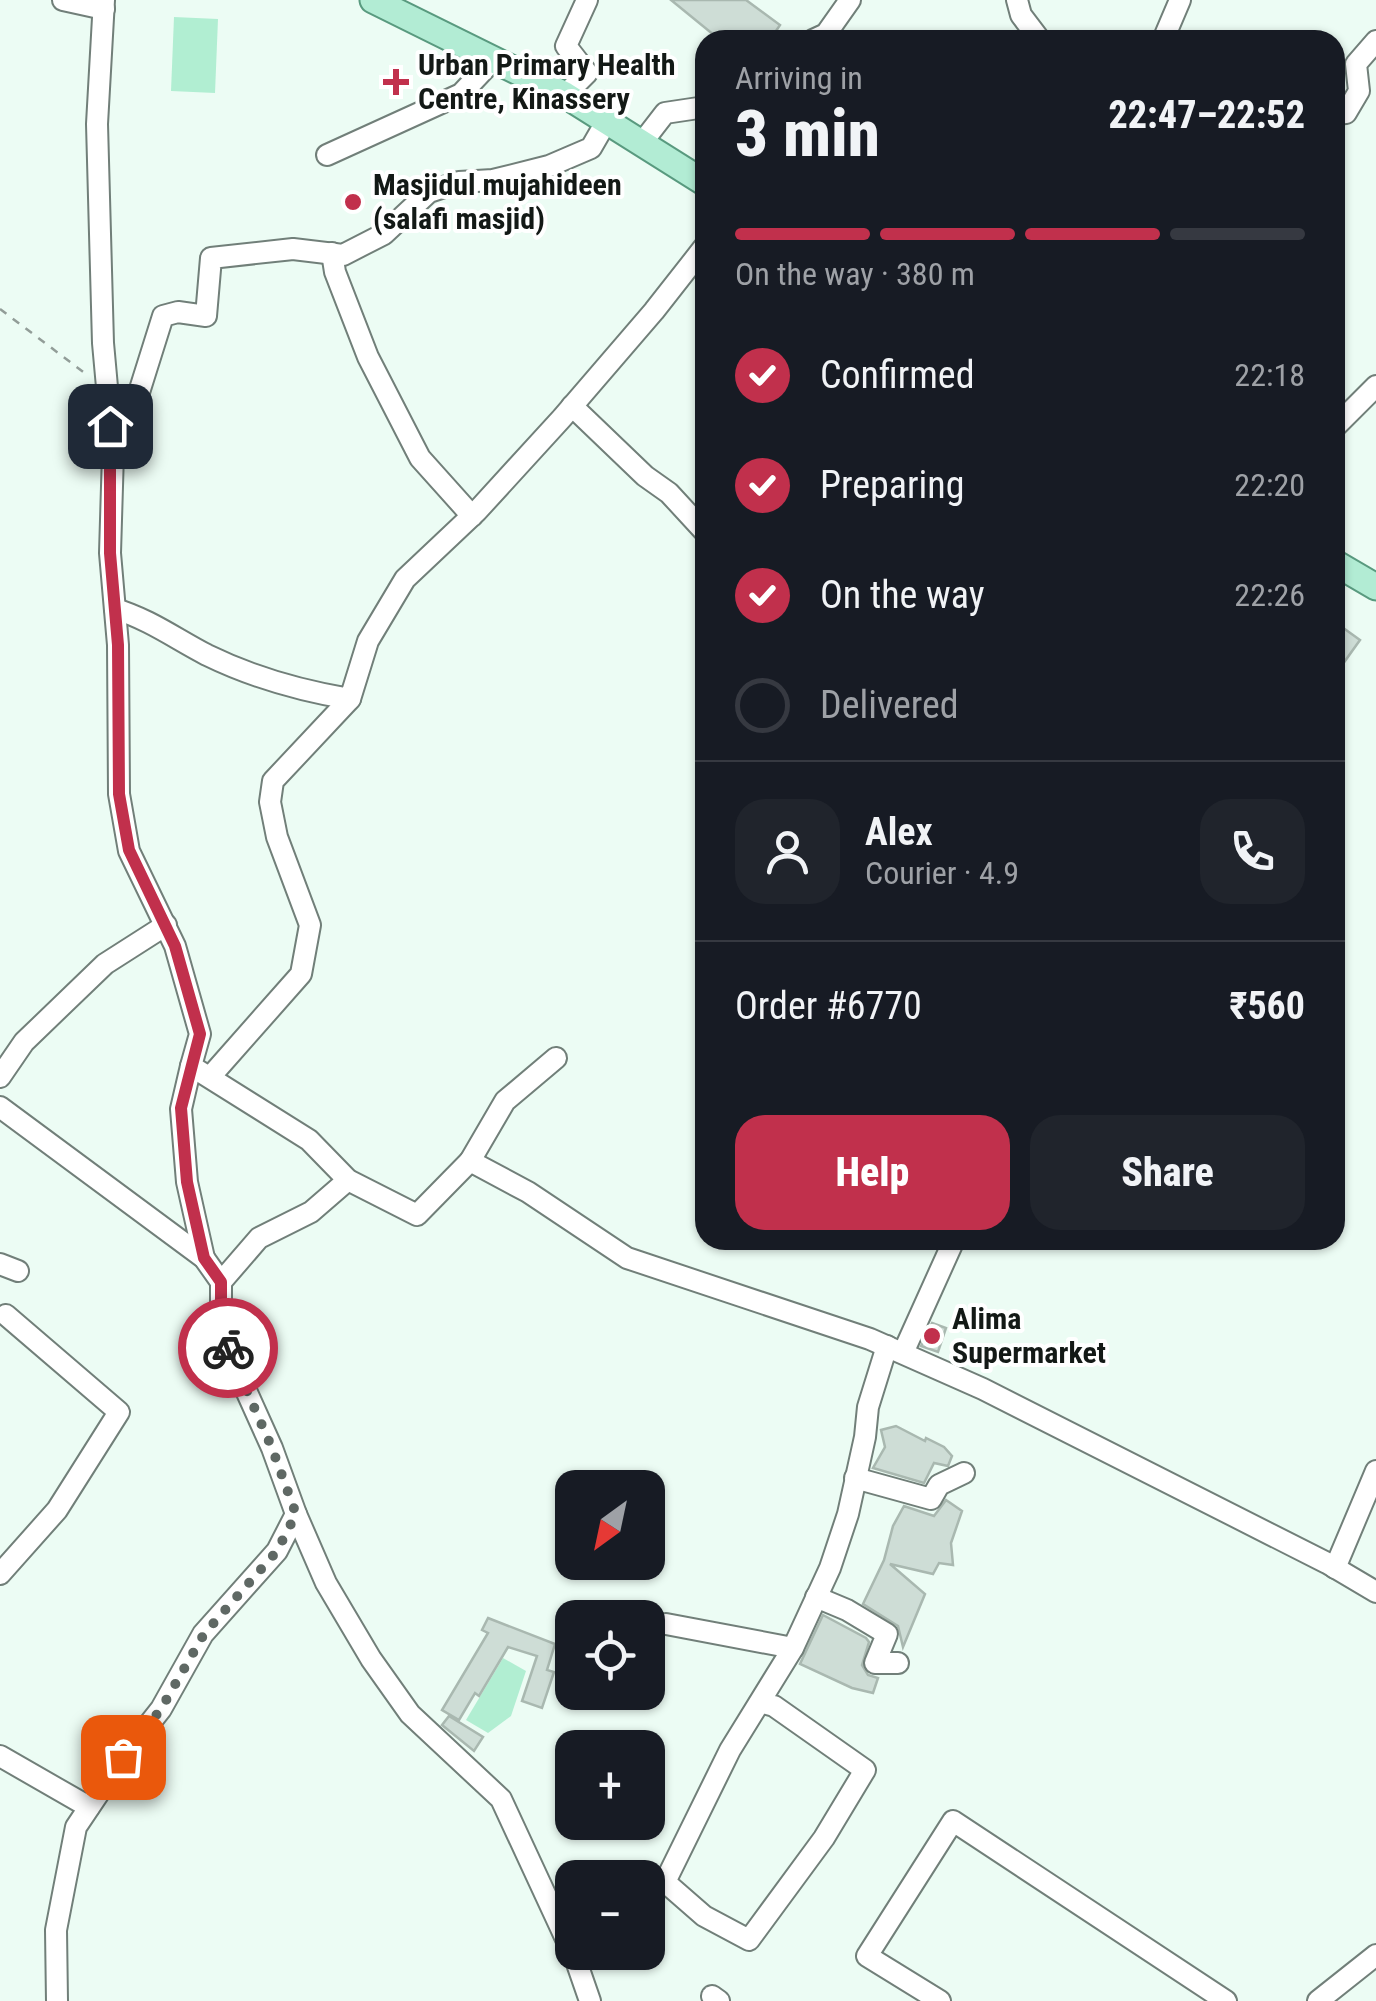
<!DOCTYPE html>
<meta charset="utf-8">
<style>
body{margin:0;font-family:"Roboto Condensed",sans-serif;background:#20242c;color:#f1f3f6;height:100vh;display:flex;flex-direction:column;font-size:38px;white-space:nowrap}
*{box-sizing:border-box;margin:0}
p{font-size:32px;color:#9ea1a6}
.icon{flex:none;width:55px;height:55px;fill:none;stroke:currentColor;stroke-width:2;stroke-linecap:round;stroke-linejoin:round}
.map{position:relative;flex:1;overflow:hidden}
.drawer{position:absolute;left:695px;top:30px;width:650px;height:1220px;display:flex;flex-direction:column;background:#171b24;border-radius:30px;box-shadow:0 2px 8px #0004}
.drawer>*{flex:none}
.needle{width:65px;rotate:213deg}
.controls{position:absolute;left:555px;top:1470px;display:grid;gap:20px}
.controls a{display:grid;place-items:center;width:110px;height:110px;border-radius:20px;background:#171b24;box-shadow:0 2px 8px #0004;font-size:50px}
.pin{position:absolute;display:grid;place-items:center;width:85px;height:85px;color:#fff;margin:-42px;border-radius:20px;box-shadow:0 5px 15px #0006}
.courier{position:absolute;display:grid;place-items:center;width:100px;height:100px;margin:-50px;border:8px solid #c1304c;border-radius:50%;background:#fff;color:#222;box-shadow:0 2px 12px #0007}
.summary em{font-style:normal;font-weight:800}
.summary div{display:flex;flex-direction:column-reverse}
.summary{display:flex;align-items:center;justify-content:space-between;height:170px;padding:0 40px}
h1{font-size:65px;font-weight:800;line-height:75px}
.bar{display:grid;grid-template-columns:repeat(4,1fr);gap:15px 10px;align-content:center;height:120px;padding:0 40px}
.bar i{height:12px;border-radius:8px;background:#363941}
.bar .current{background:#c1304c}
.bar p{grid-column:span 4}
.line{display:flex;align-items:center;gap:25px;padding:0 40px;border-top:2px solid #363941}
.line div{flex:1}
.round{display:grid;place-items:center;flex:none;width:105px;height:105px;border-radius:30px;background:#20242c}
ol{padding:0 40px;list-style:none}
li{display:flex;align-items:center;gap:30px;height:110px}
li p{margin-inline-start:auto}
li .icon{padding:10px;border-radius:50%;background:#c1304c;color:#fff;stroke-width:4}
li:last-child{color:#9ea1a6}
li i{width:55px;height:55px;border:5px solid #363941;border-radius:50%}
.primary-button{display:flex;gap:20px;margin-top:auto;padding:20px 40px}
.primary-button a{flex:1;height:115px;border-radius:30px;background:#c1304c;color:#fff;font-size:40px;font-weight:800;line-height:115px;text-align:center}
.primary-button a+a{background:#20242c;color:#f1f3f6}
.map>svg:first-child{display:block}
.park{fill:#b1eed2}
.building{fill:#ceddd6;stroke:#a9b8b0;stroke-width:2.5}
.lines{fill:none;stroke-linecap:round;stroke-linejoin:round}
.minor-casing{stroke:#717f79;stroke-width:24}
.major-casing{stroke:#599a7f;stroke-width:29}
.path{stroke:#929d98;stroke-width:2.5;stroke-dasharray:8 8;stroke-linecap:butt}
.minor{stroke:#fff;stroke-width:20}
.major{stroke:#b2ecd4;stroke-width:25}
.done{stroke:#5f6864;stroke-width:10;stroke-dasharray:0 18}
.route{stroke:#c1304c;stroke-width:12}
.poi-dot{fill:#c1304c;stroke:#fff;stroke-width:4}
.labels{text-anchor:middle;stroke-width:8;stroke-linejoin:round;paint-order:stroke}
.poi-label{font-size:30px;font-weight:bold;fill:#131916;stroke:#fff;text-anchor:start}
</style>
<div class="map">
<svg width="1376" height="2001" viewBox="0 0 1376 2001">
<rect width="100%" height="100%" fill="#ecfcf4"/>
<g class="park">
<path d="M174,17L218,19L215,93L171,91Z"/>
<path d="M503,1658L526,1671L511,1716L488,1733L466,1720Z"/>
</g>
<g class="building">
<path d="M671,0H746L780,25L770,40H720Z"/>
<path d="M1335,622L1360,640L1335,675Z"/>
<path d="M932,1323L946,1328L938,1352L921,1346Z"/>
<path d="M896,1426L925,1441L926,1438L944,1447L952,1456L948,1466L934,1463L924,1483L873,1468L885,1447L881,1430Z"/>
<path d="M946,1500L962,1511L951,1543L953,1565L939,1563L933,1574L890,1564L925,1594L903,1647L898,1626L863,1604L884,1560L893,1526L904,1506L934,1516Z"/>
<path d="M823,1615L866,1638L869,1642L862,1665L868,1675L878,1678L873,1693L852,1688L800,1664Z"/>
<path d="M488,1618L555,1644L547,1670L554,1672L542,1708L522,1701L537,1656L508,1647L479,1696L475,1693L459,1720L442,1710L488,1633L482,1630Z"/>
<path d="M449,1716L483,1737L474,1751L442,1725Z"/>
</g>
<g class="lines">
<defs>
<g id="minor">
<path d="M63,0L104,9"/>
<path d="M104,0L97,124L103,343L113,453L110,553L118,645L119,794L129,851L175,946L200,1034L191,1066L309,1140L348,1180L417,1215L470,1161L528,1192L627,1258L870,1339L983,1389L1327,1563L1376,1592"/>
<path d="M1017,0L1021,15L1040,40"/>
<path d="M813,40L826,34L850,0"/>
<path d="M1163,40L1180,0"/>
<path d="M565,95L587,73L566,46L587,0"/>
<path d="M1335,114L1346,113L1359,91L1356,64L1376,41"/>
<path d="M641,144L665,113L705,107"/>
<path d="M327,155L461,94L494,59"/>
<path d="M332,253L335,272L368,357L420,458L472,516"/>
<path d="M108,398L136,402L163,316L178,312L206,316L211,258L293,249L343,255L384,234L429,192L459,182L493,180L549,166L591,148L606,122"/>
<path d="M572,406L645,476L669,493L705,532"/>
<path d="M1335,427L1376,386"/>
<path d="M115,609C149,619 176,639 207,655C250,676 302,691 350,699L368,641L405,579L477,511L562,418L654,311L705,246"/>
<path d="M191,1066L181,1109L187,1182L204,1258"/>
<path d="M0,1077L24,1042L105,964L166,925"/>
<path d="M210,1077L301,974L310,925L277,837L270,802L273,781L350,699"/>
<path d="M0,1107L204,1258L221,1282"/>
<path d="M470,1161L505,1101L556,1058"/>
<path d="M0,1264L18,1271"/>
<path d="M903,1353L954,1240"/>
<path d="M855,1478L931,1499L939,1485L964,1473"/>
<path d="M296,1514L326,1583L371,1659L410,1714L501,1799L572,1952"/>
<path d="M1335,1568L1376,1471"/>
<path d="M0,1574L57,1510L119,1412L6,1315"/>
<path d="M816,1597L847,1610L887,1634L875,1663H898"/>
<path d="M666,1624L793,1648"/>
<path d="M760,1702L774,1706L865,1770L824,1838L749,1940L704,1916L665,1882L730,1750L793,1648L830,1568L848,1514L865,1437L868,1407L887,1346"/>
<path d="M0,1756L89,1807"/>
<path d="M573,1952L590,2001"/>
<path d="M712,1996L719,2001"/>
<path d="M57,2001L56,1930L76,1827L123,1757L161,1709L203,1634L277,1551L296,1514L272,1448L221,1335V1282L259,1238L311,1212L348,1180"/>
<path d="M940,2001L867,1956L953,1821L1226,2001"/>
<path d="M1318,2001L1376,1955"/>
</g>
<g id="major">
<path d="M373,0L565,95L705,183"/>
<path d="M1335,563L1376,587"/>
</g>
</defs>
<use href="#minor" class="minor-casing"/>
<use href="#major" class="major-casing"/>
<path class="path" d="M0,309L86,374"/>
<use href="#minor" class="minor"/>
<use href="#major" class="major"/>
</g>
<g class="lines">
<path class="done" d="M123,1757L161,1709L204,1634L277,1551L296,1514L272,1448L228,1348"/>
<path class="route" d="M110,426V553L118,645L119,794L129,850L175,946L200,1034L181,1108L187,1182L204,1258L221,1282V1334L228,1348"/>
</g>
<g class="poi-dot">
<path d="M391 67h10v10h10v10h-10v10h-10v-10h-10v-10h10z"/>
<circle cx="353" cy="202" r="10"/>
<circle cx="932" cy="1336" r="10"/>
</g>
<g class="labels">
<g class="poi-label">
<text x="418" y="75">Urban Primary Health<tspan x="418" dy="34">Centre, Kinassery</tspan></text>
<text x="373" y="195">Masjidul mujahideen<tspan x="373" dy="34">(salafi masjid)</tspan></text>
<text x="952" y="1329">Alima<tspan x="952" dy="34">Supermarket</tspan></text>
</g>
</g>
</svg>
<div class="controls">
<a><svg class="needle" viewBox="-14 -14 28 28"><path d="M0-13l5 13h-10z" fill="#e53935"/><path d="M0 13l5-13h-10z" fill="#9ea1a6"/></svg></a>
<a><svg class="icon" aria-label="locate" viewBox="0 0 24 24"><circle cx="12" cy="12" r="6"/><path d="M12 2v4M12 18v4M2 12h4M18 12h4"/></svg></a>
<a>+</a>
<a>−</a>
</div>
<div class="pin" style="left:123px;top:1757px;background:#ea580c"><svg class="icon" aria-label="bag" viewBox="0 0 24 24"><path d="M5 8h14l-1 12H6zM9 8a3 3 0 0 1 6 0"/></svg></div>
<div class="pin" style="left:110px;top:426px;background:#1f2937"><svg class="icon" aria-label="home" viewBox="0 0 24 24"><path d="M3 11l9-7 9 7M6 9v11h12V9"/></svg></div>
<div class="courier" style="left:228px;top:1348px"><svg class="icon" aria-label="bike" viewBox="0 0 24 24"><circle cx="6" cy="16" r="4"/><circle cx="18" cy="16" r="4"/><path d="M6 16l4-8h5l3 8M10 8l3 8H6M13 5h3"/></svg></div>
<section class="drawer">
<div class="summary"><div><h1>3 min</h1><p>Arriving in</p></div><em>22:47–22:52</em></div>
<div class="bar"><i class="current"></i><i class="current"></i><i class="current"></i><i></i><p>On the way · 380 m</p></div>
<ol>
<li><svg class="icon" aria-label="check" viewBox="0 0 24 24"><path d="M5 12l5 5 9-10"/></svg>Confirmed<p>22:18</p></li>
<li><svg class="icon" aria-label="check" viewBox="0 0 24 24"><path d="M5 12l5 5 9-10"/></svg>Preparing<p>22:20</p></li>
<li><svg class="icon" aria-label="check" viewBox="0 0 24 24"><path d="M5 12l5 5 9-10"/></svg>On the way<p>22:26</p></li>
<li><i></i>Delivered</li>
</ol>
<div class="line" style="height:180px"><a class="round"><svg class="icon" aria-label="person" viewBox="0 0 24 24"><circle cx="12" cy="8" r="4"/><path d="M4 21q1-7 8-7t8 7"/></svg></a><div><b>Alex</b><p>Courier · 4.9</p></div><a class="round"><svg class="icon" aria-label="phone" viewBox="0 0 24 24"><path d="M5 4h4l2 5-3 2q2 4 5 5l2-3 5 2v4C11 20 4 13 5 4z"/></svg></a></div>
<div class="line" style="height:130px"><div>Order #6770</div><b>₹560</b></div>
<div class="primary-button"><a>Help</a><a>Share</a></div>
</section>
</div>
